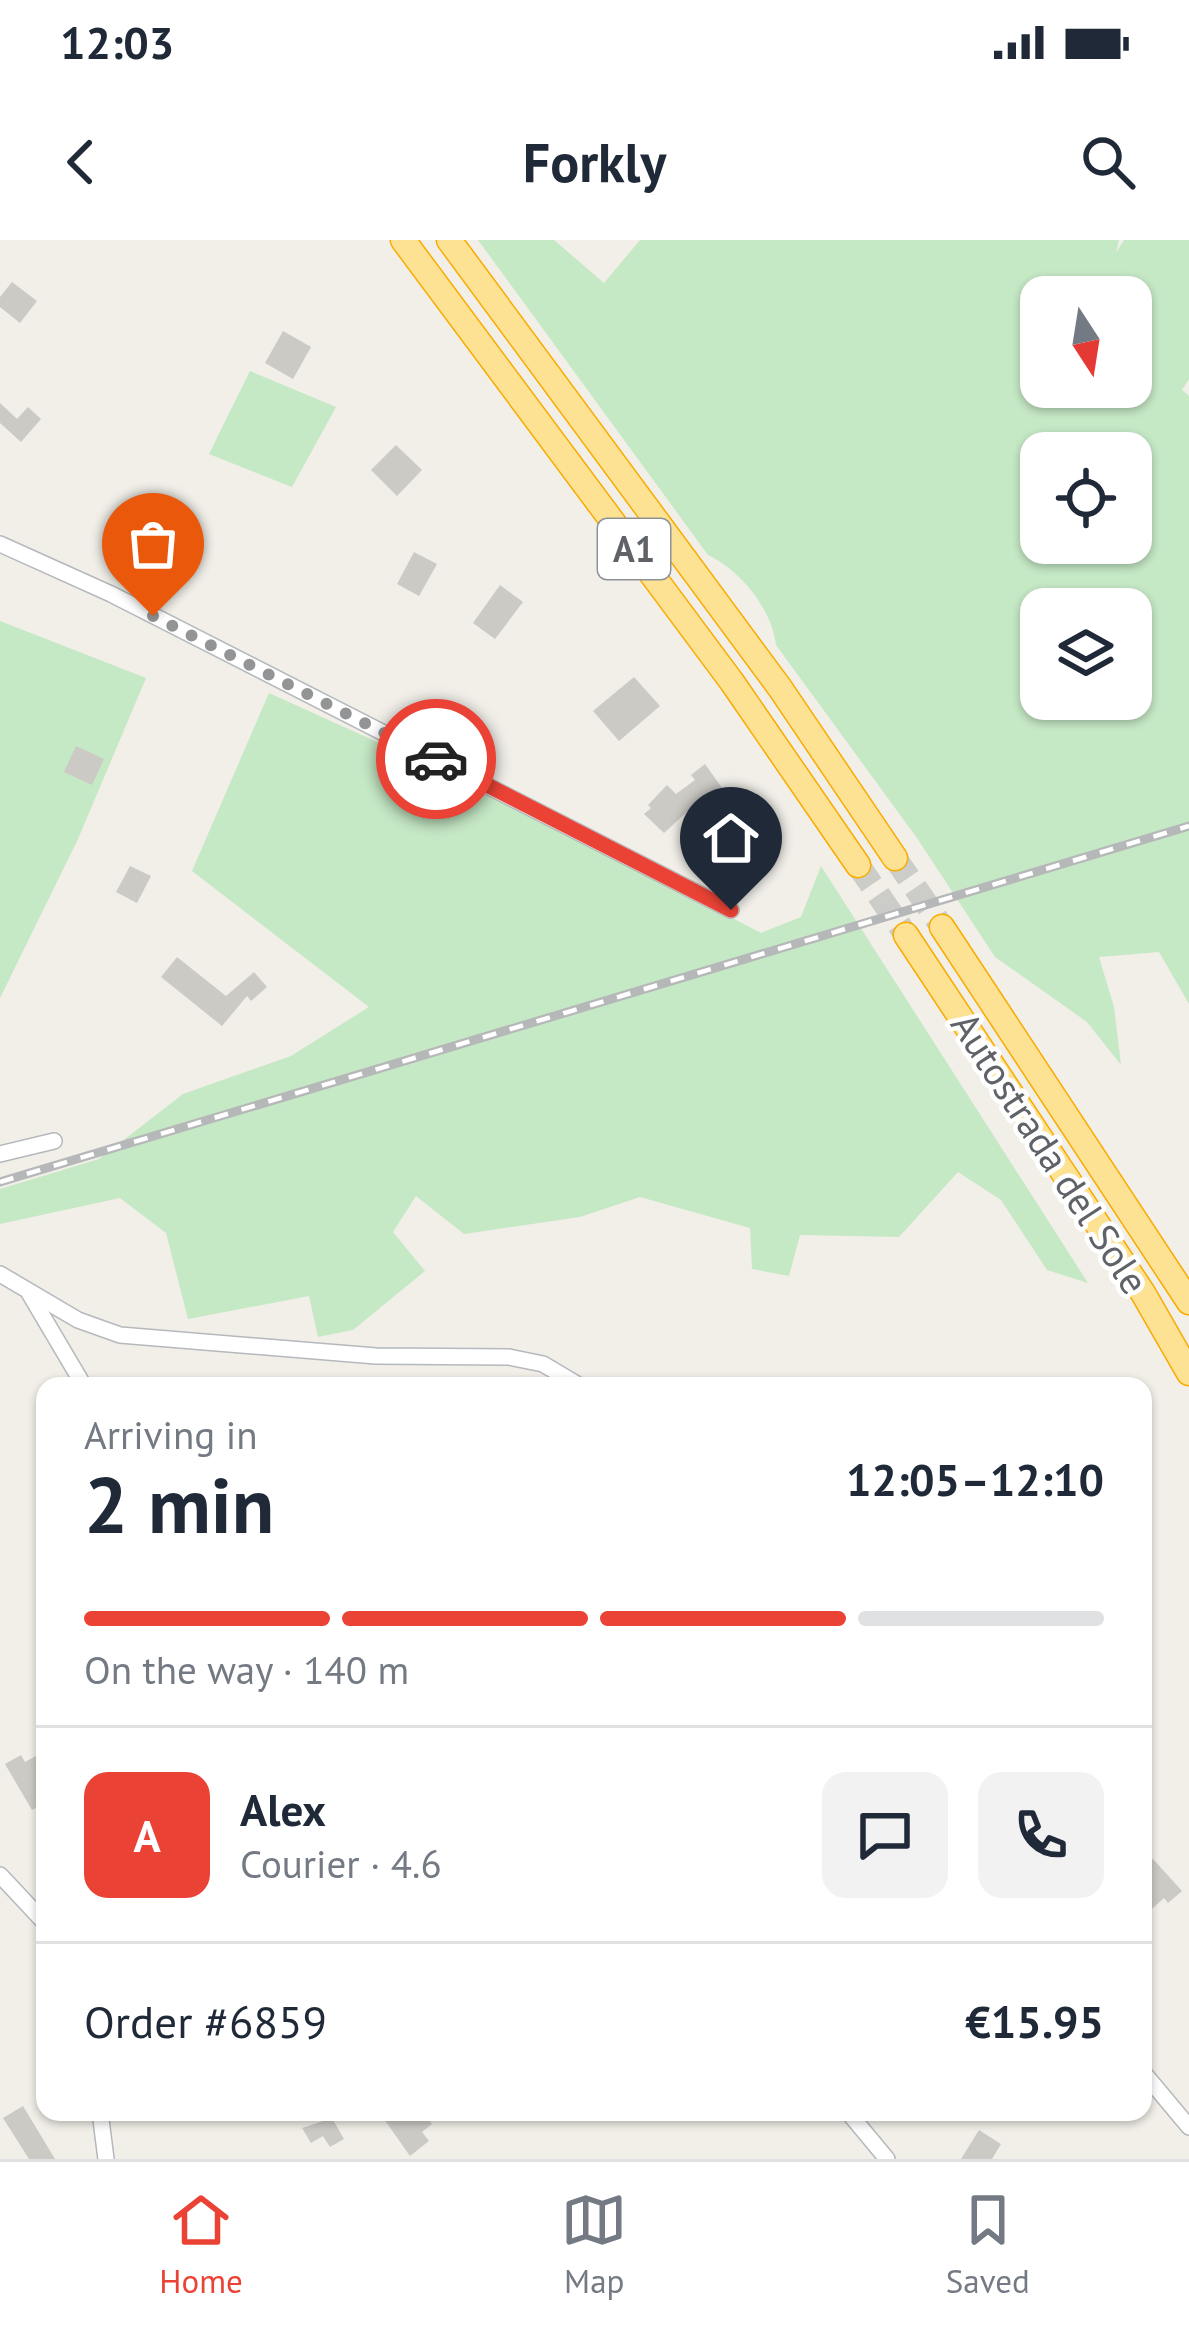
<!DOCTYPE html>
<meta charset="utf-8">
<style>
body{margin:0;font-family:"PT Sans",sans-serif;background:#f2f2f3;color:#1f2937;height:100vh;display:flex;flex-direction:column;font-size:45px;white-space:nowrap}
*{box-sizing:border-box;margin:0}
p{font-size:39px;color:#747a83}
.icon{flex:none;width:66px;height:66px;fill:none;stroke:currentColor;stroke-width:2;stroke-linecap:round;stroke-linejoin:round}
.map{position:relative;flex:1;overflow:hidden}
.details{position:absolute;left:36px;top:1137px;width:1116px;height:744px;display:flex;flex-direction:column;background:#fff;border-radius:24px;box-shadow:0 3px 9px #0004}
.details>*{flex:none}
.needle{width:78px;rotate:168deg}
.buttons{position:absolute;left:1020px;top:36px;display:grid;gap:24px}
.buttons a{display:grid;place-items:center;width:132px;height:132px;border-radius:24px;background:#fff;box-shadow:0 3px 9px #0004;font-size:60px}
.pin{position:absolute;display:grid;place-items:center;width:102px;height:102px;color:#fff;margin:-123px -51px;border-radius:50% 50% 50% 0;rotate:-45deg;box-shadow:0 0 12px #0007}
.pin .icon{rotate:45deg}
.courier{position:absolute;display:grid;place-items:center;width:120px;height:120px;margin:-60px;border:9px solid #ea4335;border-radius:50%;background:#fff;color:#222;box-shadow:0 3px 15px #0007}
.summary em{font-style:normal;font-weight:700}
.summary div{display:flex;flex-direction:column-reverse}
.summary{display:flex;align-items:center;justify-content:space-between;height:204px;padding:0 48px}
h1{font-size:78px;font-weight:700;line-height:90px}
.bar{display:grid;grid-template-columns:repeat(4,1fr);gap:18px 12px;align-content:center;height:144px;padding:0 48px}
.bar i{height:15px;border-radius:9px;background:#e0e1e3}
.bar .active{background:#ea4335}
.bar p{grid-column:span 4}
.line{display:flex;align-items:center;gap:30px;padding:0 48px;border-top:3px solid #e0e1e3}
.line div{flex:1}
.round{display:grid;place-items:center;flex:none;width:126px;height:126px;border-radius:24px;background:#f2f2f3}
.status{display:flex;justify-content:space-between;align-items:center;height:84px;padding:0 60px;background:#fff;direction:ltr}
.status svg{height:33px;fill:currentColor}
header{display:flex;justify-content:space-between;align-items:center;height:156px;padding:0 48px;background:#fff;font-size:54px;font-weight:700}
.dock{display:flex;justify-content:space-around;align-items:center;height:168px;border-top:3px solid #e0e1e3;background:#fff;font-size:33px;color:#747a83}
.dock a{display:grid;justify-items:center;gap:6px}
.dock .active{color:#ea4335}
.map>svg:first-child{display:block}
.green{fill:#c5e8c5;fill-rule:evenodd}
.building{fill:#cccac5}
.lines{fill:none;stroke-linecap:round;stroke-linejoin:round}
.highway-tunnel{stroke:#ccccc8;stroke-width:24;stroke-dasharray:24 12;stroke-linecap:butt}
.minor-casing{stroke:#b5b8bc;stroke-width:18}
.highway-casing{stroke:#f9ab00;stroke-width:27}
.minor{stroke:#fff;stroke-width:15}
.highway{stroke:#fde293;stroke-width:24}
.rail-casing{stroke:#b6b7b8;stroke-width:9}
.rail{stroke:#fff;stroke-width:4.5;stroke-dasharray:14;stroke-linecap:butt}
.done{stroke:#929495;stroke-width:12;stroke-dasharray:0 21.6}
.route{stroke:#ea4335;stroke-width:15}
.labels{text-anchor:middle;stroke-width:9;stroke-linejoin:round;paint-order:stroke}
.shield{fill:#fff;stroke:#8f9295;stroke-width:3}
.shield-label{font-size:36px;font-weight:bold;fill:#5f6368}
.street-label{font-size:39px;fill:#5f6368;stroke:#fff}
</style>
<div class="status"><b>12:03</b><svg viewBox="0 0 49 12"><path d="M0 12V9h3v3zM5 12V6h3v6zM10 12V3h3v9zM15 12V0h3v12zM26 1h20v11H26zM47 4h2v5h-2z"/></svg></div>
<header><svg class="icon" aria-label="back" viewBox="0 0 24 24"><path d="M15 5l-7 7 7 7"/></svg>Forkly<svg class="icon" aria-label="search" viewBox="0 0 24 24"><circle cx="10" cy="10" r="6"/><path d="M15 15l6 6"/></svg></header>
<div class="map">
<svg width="1189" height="1919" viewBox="0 0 1189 1919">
<rect width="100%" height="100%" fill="#f1efe8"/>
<g class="green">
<path d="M478,0H554L604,43L640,0H1119L1116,13L1124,0H1189V139L1182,150L1189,156V764L1159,712L1099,717L1114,767L1121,825L1087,782L995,717L917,598L776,405C772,369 740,330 708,315ZM1041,57H1131V147H1041ZM1041,213H1131V303H1041ZM1041,369H1131V459H1041Z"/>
<path d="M250,131L336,167L292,247L209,214Z"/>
<path d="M0,381L146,438L78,599L0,758Z"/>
<path d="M269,453L514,564L761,693L801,677L821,626L1088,1043L1047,1030L1001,960L958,932L899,997L800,995L789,1036L752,1029L750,988L640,957L580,977L464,994L416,956L393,992L425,1031L353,1090L318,1097L309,1056L188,1079L166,993L120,958L0,984V949L99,919L183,854L291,816L369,767L192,631Z"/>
</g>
<g class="building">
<path d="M12,42L37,61L20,83L0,67V57Z"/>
<path d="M283,91L311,107L293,139L265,123Z"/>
<path d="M0,163L17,179L28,167L41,179L21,202L0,183Z"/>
<path d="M396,205L422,230L397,256L371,230Z"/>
<path d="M414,312L437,324L419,356L397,344Z"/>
<path d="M500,345L523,362L495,399L473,383Z"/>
<path d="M634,437L660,466L619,501L593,471Z"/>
<path d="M76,506L104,519L92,545L64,532Z"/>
<path d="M705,524L722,548L703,557L664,593L644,574L651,568L648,565L667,545L676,554L695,540L691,535Z"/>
<path d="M130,626L151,636L137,663L116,652Z"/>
<path d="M177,717L226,756L254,732L267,747L251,761L247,756L222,786L161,737Z"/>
<path d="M21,1515L25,1522L36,1516L45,1531V1563L32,1570L5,1524Z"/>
<path d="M1153,1619L1182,1651L1168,1663L1164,1658L1143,1677V1628Z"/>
<path d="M23,1866L55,1919H29L3,1878Z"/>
<path d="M379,1872H423L432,1884L422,1892L429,1901L410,1916Z"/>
<path d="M332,1878L344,1899L330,1907L323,1896L311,1903L302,1888Z"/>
<path d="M979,1890L1001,1904L992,1919H961Z"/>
</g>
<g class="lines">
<g class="highway-tunnel">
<path d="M895,618L942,687"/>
<path d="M858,625L906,695"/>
</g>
<defs>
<g id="minor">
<path d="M0,304L111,354L731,670"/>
<path d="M0,914L54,901"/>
<path d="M0,1034L78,1080L120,1095L376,1116L509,1117L543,1124L580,1146"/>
<path d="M29,1053L84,1146"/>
<path d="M0,1635L45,1683"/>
<path d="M1143,1832L1189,1887"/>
<path d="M100,1872L106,1919"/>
<path d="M848,1872L887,1919"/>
</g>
<g id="highway">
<path d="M403,0L732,442L858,625"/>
<path d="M449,0L780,448L895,618"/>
<path d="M942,687L1189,1062"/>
<path d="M906,695L1143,1053L1189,1133"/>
</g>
</defs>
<use href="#minor" class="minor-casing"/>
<use href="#highway" class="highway-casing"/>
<use href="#minor" class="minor"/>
<use href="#highway" class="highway"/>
<defs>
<path id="rail" d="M0,942L1189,586"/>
</defs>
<use href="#rail" class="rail-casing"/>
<use href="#rail" class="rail"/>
</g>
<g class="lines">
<path class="done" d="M153,376L436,519"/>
<path class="route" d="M436,519L731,670"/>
</g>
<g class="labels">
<rect class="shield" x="598" y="279" width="72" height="60" rx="9"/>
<g class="shield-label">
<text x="634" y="322">A1</text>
</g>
<g class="street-label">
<text transform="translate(1050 913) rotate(57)" y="14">Autostrada del Sole</text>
</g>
</g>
</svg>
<div class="buttons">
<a><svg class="needle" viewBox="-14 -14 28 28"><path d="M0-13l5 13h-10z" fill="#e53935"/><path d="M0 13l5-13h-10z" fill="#747a83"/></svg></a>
<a><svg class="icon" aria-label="locate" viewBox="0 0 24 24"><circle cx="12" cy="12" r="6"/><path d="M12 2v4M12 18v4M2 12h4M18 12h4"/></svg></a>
<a><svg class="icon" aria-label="layers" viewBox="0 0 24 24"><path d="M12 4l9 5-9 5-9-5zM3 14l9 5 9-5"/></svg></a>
</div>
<div class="pin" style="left:153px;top:376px;background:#ea580c"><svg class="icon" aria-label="bag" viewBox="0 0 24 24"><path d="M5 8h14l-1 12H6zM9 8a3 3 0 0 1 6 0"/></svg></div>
<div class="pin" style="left:731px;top:670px;background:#1f2937"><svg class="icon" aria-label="home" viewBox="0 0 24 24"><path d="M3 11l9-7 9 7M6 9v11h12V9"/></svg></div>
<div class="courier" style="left:436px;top:519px"><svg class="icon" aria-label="car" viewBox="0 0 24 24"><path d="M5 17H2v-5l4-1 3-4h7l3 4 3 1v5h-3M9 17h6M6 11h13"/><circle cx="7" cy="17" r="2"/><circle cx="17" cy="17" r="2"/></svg></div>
<section class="details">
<div class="summary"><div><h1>2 min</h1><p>Arriving in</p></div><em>12:05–12:10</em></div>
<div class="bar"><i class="active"></i><i class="active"></i><i class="active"></i><i></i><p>On the way · 140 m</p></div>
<div class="line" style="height:216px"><b class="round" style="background:#ea4335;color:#fff">A</b><div><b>Alex</b><p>Courier · 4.6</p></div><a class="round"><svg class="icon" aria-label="chat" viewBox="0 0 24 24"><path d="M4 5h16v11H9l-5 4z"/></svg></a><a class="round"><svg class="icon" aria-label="phone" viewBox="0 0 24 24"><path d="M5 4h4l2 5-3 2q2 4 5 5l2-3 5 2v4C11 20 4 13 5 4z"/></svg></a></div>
<div class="line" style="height:156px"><div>Order #6859</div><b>€15.95</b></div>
</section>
</div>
<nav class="dock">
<a class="active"><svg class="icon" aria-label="home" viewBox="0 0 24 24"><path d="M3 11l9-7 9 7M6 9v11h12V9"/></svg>Home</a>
<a><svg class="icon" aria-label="map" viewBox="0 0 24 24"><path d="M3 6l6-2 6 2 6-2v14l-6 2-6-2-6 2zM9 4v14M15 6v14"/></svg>Map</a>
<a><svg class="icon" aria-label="saved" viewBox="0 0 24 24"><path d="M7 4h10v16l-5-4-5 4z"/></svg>Saved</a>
</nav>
